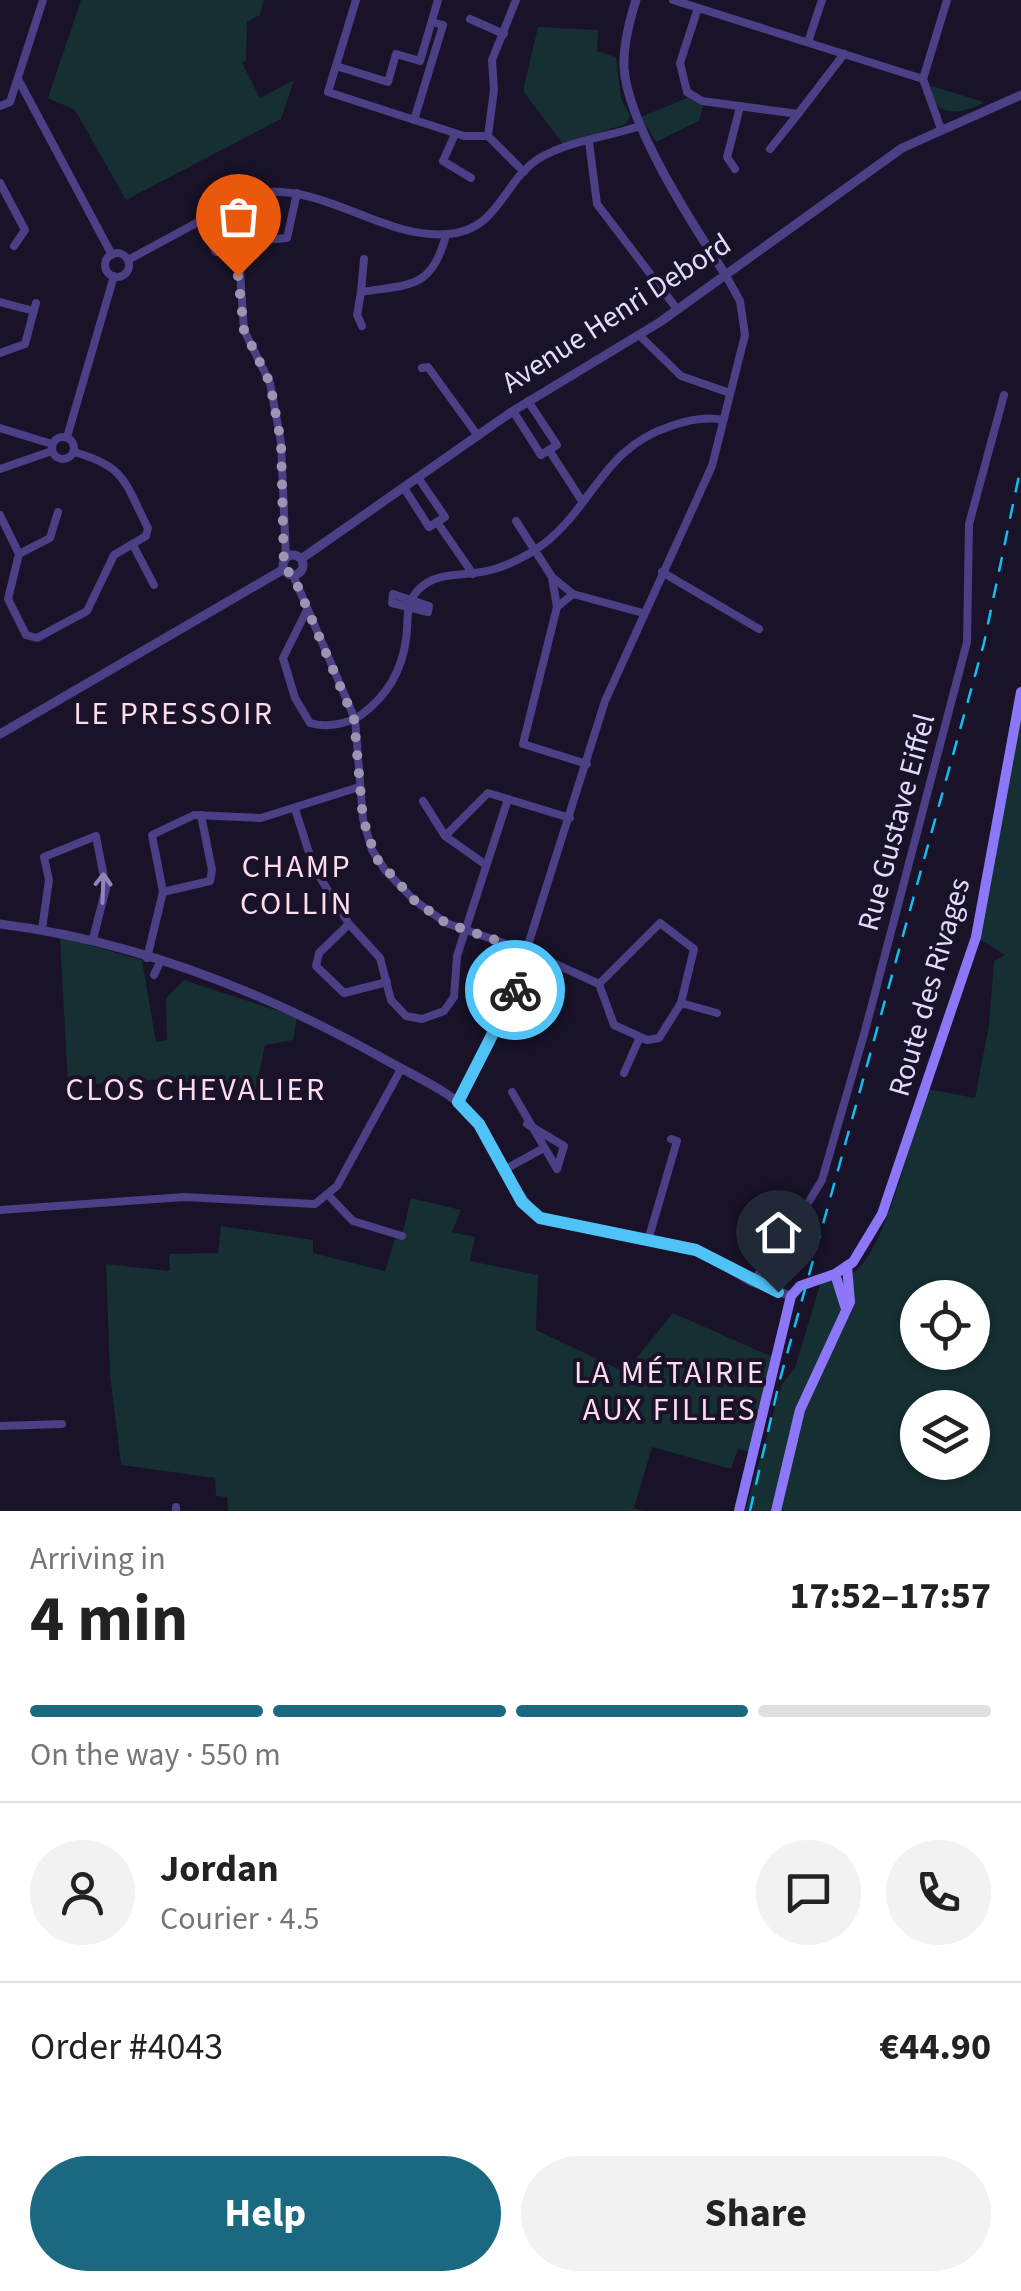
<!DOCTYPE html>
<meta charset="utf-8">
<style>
body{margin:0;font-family:"Source Sans 3",sans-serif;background:#f2f2f2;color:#222;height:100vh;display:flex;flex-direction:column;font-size:38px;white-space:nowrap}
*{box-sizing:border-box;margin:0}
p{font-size:32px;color:#767676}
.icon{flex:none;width:55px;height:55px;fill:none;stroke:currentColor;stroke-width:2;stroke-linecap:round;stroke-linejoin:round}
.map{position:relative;height:1511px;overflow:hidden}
.drawer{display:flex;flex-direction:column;background:#fff;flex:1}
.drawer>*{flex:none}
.buttons{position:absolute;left:900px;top:1280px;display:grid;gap:20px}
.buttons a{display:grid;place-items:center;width:90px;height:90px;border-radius:50%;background:#fff;box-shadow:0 2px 8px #0004;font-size:50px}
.pin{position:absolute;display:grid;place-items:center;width:85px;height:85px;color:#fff;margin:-102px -42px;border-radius:50% 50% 50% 0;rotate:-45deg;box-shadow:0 0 10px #0007}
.pin .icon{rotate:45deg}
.courier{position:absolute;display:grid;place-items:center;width:100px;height:100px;margin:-50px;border:8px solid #4fc3f7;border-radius:50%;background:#fff;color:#222;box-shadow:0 2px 12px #0007}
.head em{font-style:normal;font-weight:700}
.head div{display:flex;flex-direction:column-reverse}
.head{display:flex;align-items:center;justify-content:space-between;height:170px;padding:0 30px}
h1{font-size:65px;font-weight:700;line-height:75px}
.bar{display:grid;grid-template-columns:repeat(4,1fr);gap:15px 10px;align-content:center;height:120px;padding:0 30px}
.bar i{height:12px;border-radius:8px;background:#e0e0e0}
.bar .selected{background:#1a6980}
.bar p{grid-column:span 4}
.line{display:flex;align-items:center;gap:25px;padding:0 30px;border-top:2px solid #e0e0e0}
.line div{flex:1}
.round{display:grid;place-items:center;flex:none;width:105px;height:105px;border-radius:52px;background:#f2f2f2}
.button{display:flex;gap:20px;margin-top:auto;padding:20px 30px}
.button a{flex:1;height:115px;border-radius:60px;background:#1a6980;color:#fff;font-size:40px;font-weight:700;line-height:115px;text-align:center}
.button a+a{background:#f2f2f2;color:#222}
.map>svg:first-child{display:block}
.green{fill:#152f32;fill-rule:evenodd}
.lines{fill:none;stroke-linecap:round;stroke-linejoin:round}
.minor{stroke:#4b3f85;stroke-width:8}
.tertiary{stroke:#4b3f85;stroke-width:9}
.secondary{stroke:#8b77f8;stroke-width:10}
.rail{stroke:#11bff3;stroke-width:2.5;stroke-dasharray:15 12;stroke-linecap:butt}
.oneway{stroke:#8f85bb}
.done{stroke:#9c95b2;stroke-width:10;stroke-dasharray:0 18}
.route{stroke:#4fc3f7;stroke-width:12}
.labels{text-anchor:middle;stroke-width:8;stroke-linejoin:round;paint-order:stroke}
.street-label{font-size:30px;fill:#e3dbfd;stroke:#191228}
.neighbourhood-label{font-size:32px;letter-spacing:2.5px;fill:#fddded;stroke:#191228}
</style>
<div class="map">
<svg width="1021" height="1511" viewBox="0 0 1021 1511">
<rect width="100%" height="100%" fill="#191228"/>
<g class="green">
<path d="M81,0H264L260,15L247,22L246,60L242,63L260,98L294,80L281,119L126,200L75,110L48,98Z"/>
<path d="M538,27L598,30L597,51L616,57L621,98L630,116L626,124L563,144L523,91Z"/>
<path d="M931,86L981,101L983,103C961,115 931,118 931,86Z"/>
<path d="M687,98L703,106L699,121L656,142L641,117Z"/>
<path d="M1021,696V1511H745L782,1384L795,1368L821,1281C832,1281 848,1278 857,1270C888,1242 913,1132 927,1089L975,1098L989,1025L994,961L1005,955L976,937ZM918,1298H972V1352H918ZM918,1408H972V1462H918Z"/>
<path d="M60,937L142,960L156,1042L167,1040L166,998L184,980L297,1017L293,1040L265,1045L255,1093L161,1079L68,1086Z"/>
<path d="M411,1198L461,1210L452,1232L475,1237L470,1261L538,1275L536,1330L625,1372L673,1313L775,1358L751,1452L738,1449L731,1469L652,1447L634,1508L644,1511H228L227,1497L216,1496L215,1478L121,1465L110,1374L106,1264L170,1271L169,1254L218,1253L221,1226L313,1240V1253L385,1271L395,1239H401Z"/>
</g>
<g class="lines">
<g class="minor">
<path d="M356,0L328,92L464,136H488"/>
<path d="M516,0L492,60L494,90L488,136L524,172"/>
<path d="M673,0L923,79"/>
<path d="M698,8L680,63L687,92L702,101L798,114L844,54"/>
<path d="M470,19L504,34"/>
<path d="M808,42L822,0"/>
<path d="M336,66L388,82L396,54L420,61L438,0"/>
<path d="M18,79L112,255"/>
<path d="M0,106L10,102L43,0"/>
<path d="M414,120L443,25L432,22"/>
<path d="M941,129L923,79L947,0"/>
<path d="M455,134L443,161L471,178"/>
<path d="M589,142L597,204L677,309"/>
<path d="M770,149L798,114"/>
<path d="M735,169L727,157L740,107"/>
<path d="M0,183L25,230L14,246"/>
<path d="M224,207L238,242L244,330L270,383L281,442L286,559"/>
<path d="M199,221L216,252L238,249"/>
<path d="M238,242L287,238L297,193"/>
<circle cx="117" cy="265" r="12"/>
<path d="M128,260L248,195C319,177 380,240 448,234C499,230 502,183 538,159C567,141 608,137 640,126"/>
<path d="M361,292L364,259"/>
<path d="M0,302L34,311"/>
<path d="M362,326L357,315L361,292C411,284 432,289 446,235"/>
<path d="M639,335L681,376L730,393"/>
<path d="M0,353L25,344L36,303"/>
<path d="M422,368L428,367L478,436"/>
<path d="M513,411L541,455L557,445L528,401"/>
<path d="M0,428L52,444"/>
<circle cx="63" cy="448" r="11"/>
<path d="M67,437L114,276"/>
<path d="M549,450L582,501"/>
<path d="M0,469L52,451"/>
<path d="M404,488L429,527L445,517L419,479"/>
<path d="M0,515L19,554L8,599L26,635L37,638L87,611L114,555L146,536L148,528C124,482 127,467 74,452"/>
<path d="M516,521L552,577L573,594"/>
<path d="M437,522L473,574"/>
<path d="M133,545L154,585"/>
<path d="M19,554L50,538L58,512"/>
<path d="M662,572L759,629"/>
<path d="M293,575L355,719L363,819L372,850L385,870L414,900L446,923L527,951L599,984L614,1025L647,1040L659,1038L681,1003L694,949L660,923L599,984"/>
<path d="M552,577L557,607"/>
<path d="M393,594L429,606L428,612L392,603Z"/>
<path d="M307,610L283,658L295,698L310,723C325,728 348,724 361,715C387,696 402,671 406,639C409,620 404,604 419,589C438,570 467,577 491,570C509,565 530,554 545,543C595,503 603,448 671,426C688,420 706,416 723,420"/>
<path d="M587,764L523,744L557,607L573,594L643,613"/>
<path d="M423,801L445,836L486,865"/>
<path d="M295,809L314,868L349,924L380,958L391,1000L406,1016L422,1019L444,1011L454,997L457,956L508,799L570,818"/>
<path d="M445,836L488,793L508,799"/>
<path d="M163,892L210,881L212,870L201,815"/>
<path d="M349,924L319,953L316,966L344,993L387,982"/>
<path d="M42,929L49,880L44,857L96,836L106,888L93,939"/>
<path d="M147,958L163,892L152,835L194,815L261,818L359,787"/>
<path d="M154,975L160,962"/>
<path d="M681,1003L717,1013"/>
<path d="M624,1073L640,1037"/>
<path d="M512,1092L557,1169L564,1146L527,1124"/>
<path d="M457,1102L511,999L605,701L712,466L745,335L740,301L725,274"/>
<path d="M504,1170L542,1149"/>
<path d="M329,1196L353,1221L402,1236"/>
<path d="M0,1210L184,1197L315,1204L337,1186L401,1069"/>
<path d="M649,1237L677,1141L671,1139"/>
<path d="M752,1282L781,1247L822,1180L865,1031L967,642L969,524L1004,395"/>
<path d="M778,1292L780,1251"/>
<path d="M0,1426L62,1424"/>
<path d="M176,1511V1507"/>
</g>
<g class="tertiary">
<path d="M636,0C629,22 623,45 624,68C628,125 693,225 725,274"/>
<circle cx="293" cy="565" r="10"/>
<path d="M301,559L513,411L660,322L902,148L1021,95"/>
<path d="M0,734L284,569"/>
<path d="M0,924C136,941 265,992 384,1059C412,1075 446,1089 468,1111C498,1142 507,1188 540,1218L696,1249L752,1282L791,1296"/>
</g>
<g class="secondary">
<path d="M835,1274L845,1306"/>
<path d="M739,1511L791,1296L800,1286L835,1274L853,1262L882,1214L976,937L1021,692"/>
<path d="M776,1511L800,1410L850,1302L847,1266"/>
</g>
<path class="rail" d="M750,1511L779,1383L984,643L1021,466"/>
</g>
<defs><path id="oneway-shaft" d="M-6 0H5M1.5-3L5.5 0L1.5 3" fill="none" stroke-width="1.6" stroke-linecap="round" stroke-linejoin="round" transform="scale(2.5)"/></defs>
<use class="oneway" href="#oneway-shaft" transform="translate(103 888) rotate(-88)"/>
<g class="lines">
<path class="done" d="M238,276L244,330L270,383L281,442L284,569L293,575L354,719L363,819L376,858L414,900L446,923L527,951L515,990"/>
<path class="route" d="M515,990L458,1102L479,1124L522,1202L540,1218L696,1250L778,1292"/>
</g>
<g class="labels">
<g class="street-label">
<text transform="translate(616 313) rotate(-33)" y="10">Avenue Henri Debord</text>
<text transform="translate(896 822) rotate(-75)" y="10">Rue Gustave Eiffel</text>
<text transform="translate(929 987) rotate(-74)" y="10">Route des Rivages</text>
</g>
<g class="neighbourhood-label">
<text x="174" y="724">LE PRESSOIR</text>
<text x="297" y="877">CHAMP<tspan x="297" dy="37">COLLIN</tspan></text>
<text x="196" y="1100">CLOS CHEVALIER</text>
<text x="670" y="1383">LA MÉTAIRIE<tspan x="670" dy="37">AUX FILLES</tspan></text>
</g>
</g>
</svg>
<div class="buttons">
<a><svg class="icon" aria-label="locate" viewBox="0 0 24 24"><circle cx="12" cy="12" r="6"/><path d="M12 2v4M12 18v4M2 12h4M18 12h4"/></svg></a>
<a><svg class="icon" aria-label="layers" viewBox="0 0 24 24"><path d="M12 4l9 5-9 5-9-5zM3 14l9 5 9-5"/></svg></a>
</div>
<div class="pin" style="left:238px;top:276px;background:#ea580c"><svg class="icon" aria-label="bag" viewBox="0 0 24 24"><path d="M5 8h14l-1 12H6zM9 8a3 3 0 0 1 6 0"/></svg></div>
<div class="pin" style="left:778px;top:1292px;background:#1f2937"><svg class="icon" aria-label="home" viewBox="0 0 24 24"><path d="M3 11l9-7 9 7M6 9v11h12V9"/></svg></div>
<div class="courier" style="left:515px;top:990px"><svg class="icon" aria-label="bike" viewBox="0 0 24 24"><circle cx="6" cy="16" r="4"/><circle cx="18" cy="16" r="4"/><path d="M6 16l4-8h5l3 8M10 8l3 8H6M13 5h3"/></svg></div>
</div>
<section class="drawer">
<div class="head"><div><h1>4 min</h1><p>Arriving in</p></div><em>17:52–17:57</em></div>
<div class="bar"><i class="selected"></i><i class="selected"></i><i class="selected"></i><i></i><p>On the way · 550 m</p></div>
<div class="line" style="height:180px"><a class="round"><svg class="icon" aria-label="person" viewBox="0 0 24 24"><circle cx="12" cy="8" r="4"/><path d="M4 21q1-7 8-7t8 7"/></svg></a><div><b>Jordan</b><p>Courier · 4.5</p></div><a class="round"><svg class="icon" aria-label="chat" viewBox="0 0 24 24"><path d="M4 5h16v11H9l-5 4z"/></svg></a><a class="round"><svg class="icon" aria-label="phone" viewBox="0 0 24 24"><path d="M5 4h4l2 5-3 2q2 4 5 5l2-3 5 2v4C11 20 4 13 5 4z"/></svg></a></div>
<div class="line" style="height:130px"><div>Order #4043</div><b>€44.90</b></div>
<div class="button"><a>Help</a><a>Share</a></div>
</section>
